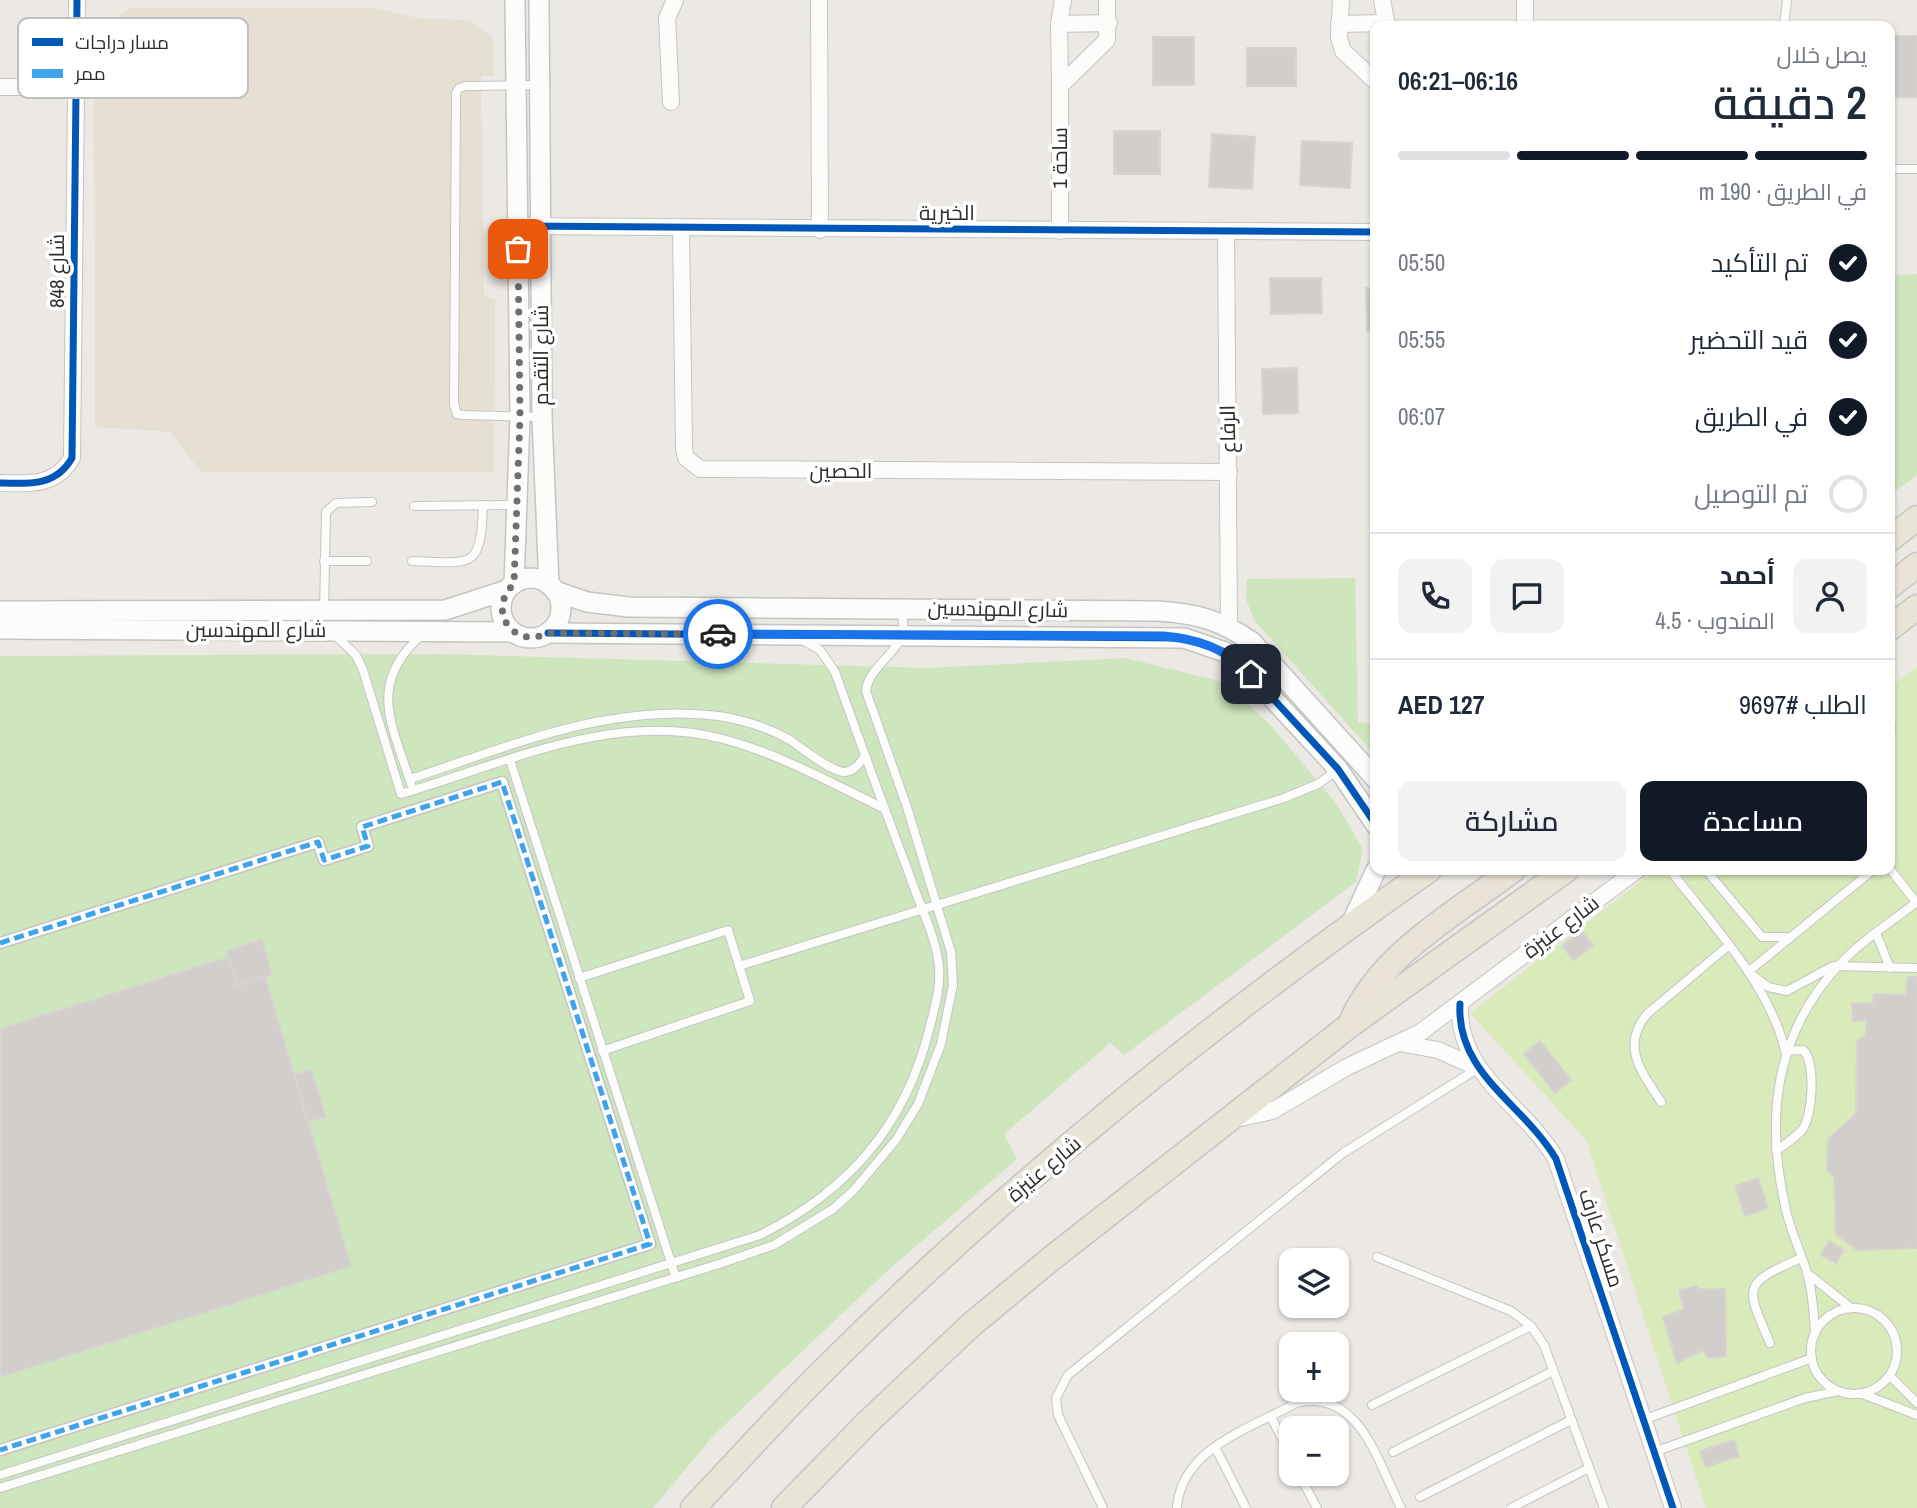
<!DOCTYPE html>
<html lang="ar">
<meta charset="utf-8">
<style>
body{margin:0;font-family:"Archivo Narrow",Cairo,sans-serif;background:#f2f2f3;color:#1f2937;direction:rtl;height:100vh;display:flex;flex-direction:column;font-size:26px;white-space:nowrap}
*{box-sizing:border-box;margin:0}
p{font-size:23px;color:#747a83}
.icon{flex:none;width:38px;height:38px;fill:none;stroke:currentColor;stroke-width:2;stroke-linecap:round;stroke-linejoin:round}
.map{position:relative;flex:1;overflow:hidden;direction:ltr}
.panel{position:absolute;left:1370px;top:21px;width:525px;height:854px;display:flex;flex-direction:column;background:#fff;border-radius:14px;box-shadow:0 2px 5px #0004;direction:rtl}
.panel>*{flex:none}
.buttons{position:absolute;left:1279px;top:1248px;display:grid;gap:14px}
.buttons a{display:grid;place-items:center;width:70px;height:70px;border-radius:14px;background:#fff;box-shadow:0 2px 5px #0004;font-size:35px}
.pin{position:absolute;display:grid;place-items:center;width:60px;height:60px;color:#fff;margin:-30px;border-radius:14px;box-shadow:0 4px 10px #0006}
.courier{position:absolute;display:grid;place-items:center;width:70px;height:70px;margin:-35px;border:5px solid #1a73e8;border-radius:50%;background:#fff;color:#222;box-shadow:0 2px 9px #0007}
.summary em{font-style:normal;font-weight:600}
.summary div{display:flex;flex-direction:column-reverse}
.summary{display:flex;align-items:center;justify-content:space-between;height:119px;padding:0 28px}
h1{font-size:46px;font-weight:600;line-height:52px}
.bar{display:grid;grid-template-columns:repeat(4,1fr);gap:10px 7px;align-content:center;height:84px;padding:0 28px}
.bar i{height:9px;border-radius:5px;background:#e0e1e3}
.bar .current{background:#111827}
.bar p{grid-column:span 4}
.line{display:flex;align-items:center;gap:18px;padding:0 28px;border-top:2px solid #e0e1e3}
.line div{flex:1}
.round{display:grid;place-items:center;flex:none;width:74px;height:74px;border-radius:14px;background:#f2f2f3}
ol{padding:0 28px;list-style:none}
li{display:flex;align-items:center;gap:21px;height:77px}
li p{margin-inline-start:auto}
li .icon{padding:7px;border-radius:50%;background:#111827;color:#fff;stroke-width:4}
li:last-child{color:#747a83}
li i{width:38px;height:38px;border:4px solid #e0e1e3;border-radius:50%}
.primary-button{display:flex;gap:14px;margin-top:auto;padding:14px 28px}
.primary-button a{flex:1;height:80px;border-radius:14px;background:#111827;color:#fff;font-size:28px;font-weight:600;line-height:80px;text-align:center}
.primary-button a+a{background:#f2f2f3;color:#1f2937}
.map>svg:first-child{display:block}
.education{fill:#e6e0d3}
.green{fill:#cee6be}
.pitch{fill:#d9eabb}
.building{fill:#d1cecb;stroke:#d7d4d0;stroke-width:2}
.lines{fill:none;stroke-linecap:round;stroke-linejoin:round}
.service-casing{stroke:#c5c4c5;stroke-width:10}
.pedestrian-casing{stroke:#c5c4c5;stroke-width:13}
.minor-casing{stroke:#c5c4c5;stroke-width:18}
.tertiary-casing{stroke:#c5c4c5;stroke-width:22}
.primary-casing{stroke:#c6c5c4;stroke-width:27}
.trunk-casing{stroke:#c6c5c4;stroke-width:27}
.service{stroke:#fcfcfb;stroke-width:8}
.pedestrian{stroke:#fcfcfb;stroke-width:10}
.minor{stroke:#fcfcfb;stroke-width:16}
.tertiary{stroke:#fcfcfb;stroke-width:19}
.primary{stroke:#e8e4d6;stroke-width:24}
.trunk{stroke:#e9e2d6;stroke-width:24}
.quiet{stroke:#3ea3eb;stroke-width:5;stroke-dasharray:10 5;stroke-linecap:butt}
.cycleway-casing{stroke:#fff;stroke-width:11}
.cycleway{stroke:#0057b8;stroke-width:7}
.done{stroke:#706f6e;stroke-width:7;stroke-dasharray:0 12.6}
.route{stroke:#1a73e8;stroke-width:9}
.labels{text-anchor:middle;stroke-width:7;stroke-linejoin:round;paint-order:stroke}
.street-label{font-size:21px;fill:#2e2e2e;stroke:#fff}
.key{fill:#fff;stroke:#c0c0c0;stroke-width:2}
.key-label{font-size:19px;fill:#2e2e2e}
</style>
<div class="map">
<svg width="1917" height="1508" viewBox="0 0 1917 1508">
<rect width="100%" height="100%" fill="#ece8e4"/>
<path class="education" d="M131,8H374L418,18L469,20L493,37L494,76H481L484,296L495,300L494,472H201L170,432L95,427L94,33Z"/>
<g class="green">
<path d="M1917,274V475L1890,495V275Z"/>
<path d="M1355,578L1358,722L1375,723V755L1254,620L1246,599L1247,579Z"/>
<path d="M440,654L928,668L1125,658L1227,683L1274,729L1336,803L1363,849L1356,882L1124,1055L1110,1043L1004,1134L1017,1159L886,1272L713,1436L653,1508H0V656Z"/>
</g>
<path class="pitch" d="M1917,667V1508H1706L1586,1140L1470,1013L1655,870H1890V687Z"/>
<g class="building">
<rect x="1890" y="36" width="27" height="61"/>
<rect x="1153" y="37" width="41" height="48"/>
<rect x="1247" y="48" width="49" height="38"/>
<rect x="1114" y="131" width="46" height="43"/>
<path d="M1212,134L1255,137L1252,189L1209,187Z"/>
<path d="M1302,141L1352,143L1350,188L1300,185Z"/>
<path d="M1270,278H1321L1322,313L1271,314Z"/>
<path d="M1366,288H1376V331H1367Z"/>
<path d="M1297,368L1298,413L1263,414L1262,369Z"/>
<rect x="1372" y="373" width="4" height="39"/>
<path d="M1581,931L1593,945L1574,960L1562,946Z"/>
<path d="M262,940L272,975L237,986L227,951Z"/>
<path d="M229,957L237,986L265,977L351,1266L0,1377V1029Z"/>
<path d="M1908,977H1917V1248L1857,1250L1836,1234L1834,1177L1827,1170L1828,1139L1856,1114L1857,1042L1865,1036L1867,1020L1853,1021L1852,1004L1873,1003L1874,994L1906,995Z"/>
<path d="M1540,1041L1571,1080L1555,1093L1524,1054Z"/>
<path d="M311,1070L326,1117L308,1122L294,1075Z"/>
<path d="M1758,1178L1768,1208L1745,1216L1735,1186Z"/>
<path d="M1829,1241L1844,1250L1836,1263L1821,1255Z"/>
<path d="M1697,1286L1699,1289H1725L1726,1356L1708,1358L1703,1350L1677,1363L1663,1317L1684,1309L1679,1290Z"/>
<path d="M1734,1440L1739,1456L1706,1467L1700,1451Z"/>
</g>
<g class="lines">
<defs>
<g id="service">
<path d="M1784,26L1787,0"/>
<path d="M538,85L466,86L459,88L456,93L454,404L457,414L464,415L542,417"/>
<path d="M1890,169H1917"/>
<path d="M414,506L515,505"/>
<path d="M324,561H367"/>
<path d="M412,561C472,563 481,571 483,505"/>
<path d="M324,611L326,512L336,503L372,502"/>
<path d="M336,636L356,655L363,670L401,794C503,764 614,710 723,739C780,754 831,783 885,809"/>
<path d="M1890,729L1891,728"/>
<path d="M510,760L676,1278"/>
<path d="M410,779C511,746 611,702 719,716C743,720 769,728 790,740C802,748 831,772 845,772C854,771 860,763 865,756"/>
<path d="M411,784C392,724 366,683 423,634"/>
<path d="M1890,869L1916,902"/>
<path d="M1670,870C1711,923 1770,985 1785,1051"/>
<path d="M1706,870L1762,937H1787"/>
<path d="M1873,870L1748,972L1768,987L1787,991L1833,966L1917,968"/>
<path d="M1876,933L1890,968"/>
<path d="M739,966L1284,798L1318,784L1337,770"/>
<path d="M579,978L728,930L750,1001L602,1051"/>
<path d="M1661,1102C1642,1072 1620,1047 1647,1014L1728,946"/>
<path d="M1776,1151C1784,1145 1795,1138 1802,1130C1813,1116 1816,1062 1803,1050L1785,1051"/>
<path d="M1377,1257L1511,1311L1531,1326L1544,1345L1604,1508"/>
<path d="M1807,1273L1851,1308"/>
<circle cx="1854" cy="1351" r="43"/>
<path d="M1815,1334C1814,1314 1813,1295 1808,1276C1802,1254 1791,1233 1786,1210C1765,1120 1774,1036 1838,966C1861,941 1891,922 1917,902"/>
<path d="M1770,1343C1745,1285 1742,1284 1801,1258"/>
<path d="M1890,1376L1917,1403"/>
<path d="M1860,1393L1917,1415"/>
<path d="M1372,1405L1531,1326"/>
<path d="M1271,1417L1292,1458"/>
<path d="M1643,1420L1812,1358"/>
<path d="M1215,1447L1246,1508"/>
<path d="M1393,1452L1553,1371"/>
<path d="M1654,1452L1805,1398L1838,1391"/>
<path d="M1299,1474L1317,1508"/>
<path d="M0,1475L760,1235C848,1191 905,1126 929,1030C934,1010 941,988 939,967C936,935 918,902 908,871C883,805 859,739 835,672L820,650L804,641"/>
<path d="M0,1488L722,1263L774,1245L833,1209L853,1191L896,1140L918,1104L941,1044L953,985L951,952L907,807L866,691C870,659 916,649 900,610"/>
<path d="M1420,1497L1571,1420"/>
<path d="M1103,1508L1058,1415L1056,1398L1068,1375L1343,1153L1477,1069"/>
<path d="M1177,1508C1181,1448 1250,1429 1296,1403C1360,1388 1378,1463 1401,1508"/>
<path d="M1511,1508L1589,1468"/>
</g>
<path id="pedestrian" d="M0,943L318,842L324,860L368,846L362,827L502,782L650,1244L0,1450"/>
<g id="minor">
<path d="M819,0L820,230"/>
<path d="M1063,0L1059,24L1060,86L1107,40V0"/>
<path d="M1341,0L1339,38L1343,51L1376,82"/>
<path d="M1382,0L1387,26"/>
<path d="M1059,24L1109,23"/>
<path d="M1339,24L1387,23"/>
<path d="M1525,26V0"/>
<path d="M0,87H74"/>
<path d="M671,102L667,18L675,0"/>
<path d="M518,226L1376,232"/>
<path d="M681,229L684,449L686,458L700,469L1229,472"/>
<path d="M1060,231V86"/>
<path d="M1226,231L1229,626"/>
<path d="M0,483C30,484 56,486 72,458L77,0"/>
<path d="M1460,1004C1456,1074 1524,1104 1556,1159L1673,1508"/>
<path d="M1399,1043L1438,1050L1478,1068"/>
<path d="M1231,1120L1272,1111L1347,1067L1421,1032L1637,870"/>
</g>
<g id="tertiary">
<path d="M539,0L542,417L549,585"/>
<circle cx="531" cy="608" r="30"/>
<path d="M514,584L520,417L515,0"/>
<path d="M555,591L587,602L629,607L1157,611C1195,613 1221,620 1252,642L1376,779"/>
<path d="M0,611L445,610L507,590"/>
<path d="M0,629L512,632"/>
<path d="M548,633L1184,638L1225,652L1240,663L1338,769L1376,825"/>
<path d="M1351,924L1376,870"/>
</g>
<g id="primary">
<path d="M1890,539L1917,518"/>
<path d="M1890,628L1917,607"/>
<path d="M693,1508C735,1464 775,1419 817,1377C1003,1190 1213,1021 1429,870"/>
<path d="M784,1508L869,1421L971,1325L1052,1258L1350,1025L1566,870"/>
</g>
<g id="trunk">
<path d="M1890,586L1917,565"/>
<path d="M1350,1025C1378,955 1456,913 1513,870"/>
</g>
</defs>
<use href="#service" class="service-casing"/>
<use href="#pedestrian" class="pedestrian-casing"/>
<use href="#minor" class="minor-casing"/>
<use href="#tertiary" class="tertiary-casing"/>
<use href="#primary" class="primary-casing"/>
<use href="#trunk" class="trunk-casing"/>
<use href="#service" class="service"/>
<use href="#pedestrian" class="pedestrian"/>
<use href="#minor" class="minor"/>
<use href="#tertiary" class="tertiary"/>
<use href="#primary" class="primary"/>
<use href="#trunk" class="trunk"/>
<path class="quiet" d="M0,943L318,842L324,860L368,846L362,827L502,782L650,1244L0,1450"/>
<defs>
<g id="cycleway">
<path d="M518,226L1376,232"/>
<path d="M0,483C30,484 56,486 72,458L77,0"/>
<path d="M548,633L1184,638L1225,652L1240,663L1338,769L1376,825"/>
<path d="M1460,1004C1456,1074 1524,1104 1556,1159L1673,1508"/>
</g>
</defs>
<use href="#cycleway" class="cycleway-casing"/>
<use href="#cycleway" class="cycleway"/>
</g>
<g class="lines">
<path class="done" d="M518,249L520,417L514,584C486,610 513,650 548,633L718,634"/>
<path class="route" d="M718,634L1163,636C1198,639 1225,648 1251,674"/>
</g>
<g class="labels">
<g class="street-label">
<text transform="translate(1060 158) rotate(-90)" y="7">ساحة 1</text>
<text x="947" y="220">الخيرية</text>
<text transform="translate(57 271) rotate(-90)" y="7">شارع 848</text>
<text transform="translate(541 355) rotate(-90)" y="7">شارع التقدم</text>
<text transform="translate(1228 429) rotate(-91)" y="7">الرفاع</text>
<text x="841" y="478">الحصين</text>
<text transform="translate(998 609) rotate(1)" y="7">شارع المهندسين</text>
<text x="256" y="637">شارع المهندسين</text>
<text transform="translate(1561 927) rotate(-37)" y="7">شارع عنيزة</text>
<text transform="translate(1044 1169) rotate(-40)" y="7">شارع عنيزة</text>
<text transform="translate(1601 1238) rotate(72)" y="7">مسكر عارف</text>
</g>
</g>
<rect x="18" y="18" width="230" height="80" rx="10" class="key"/>
<rect x="32" y="38" width="31" height="8" fill="#0057b8"/>
<rect x="32" y="69" width="31" height="9" fill="#3ea3eb"/>
<g class="key-label">
<text x="75" y="49">مسار دراجات</text>
<text x="75" y="80">ممر</text>
</g>
</svg>
<div class="buttons">
<a><svg class="icon" aria-label="layers" viewBox="0 0 24 24"><path d="M12 4l9 5-9 5-9-5zM3 14l9 5 9-5"/></svg></a>
<a>+</a>
<a>−</a>
</div>
<div class="pin" style="left:518px;top:249px;background:#ea580c"><svg class="icon" aria-label="bag" viewBox="0 0 24 24"><path d="M5 8h14l-1 12H6zM9 8a3 3 0 0 1 6 0"/></svg></div>
<div class="pin" style="left:1251px;top:674px;background:#1f2937"><svg class="icon" aria-label="home" viewBox="0 0 24 24"><path d="M3 11l9-7 9 7M6 9v11h12V9"/></svg></div>
<div class="courier" style="left:718px;top:634px"><svg class="icon" aria-label="car" viewBox="0 0 24 24"><path d="M5 17H2v-5l4-1 3-4h7l3 4 3 1v5h-3M9 17h6M6 11h13"/><circle cx="7" cy="17" r="2"/><circle cx="17" cy="17" r="2"/></svg></div>
<section class="panel">
<div class="summary"><div><h1>2 دقيقة</h1><p>يصل خلال</p></div><em>06:16–06:21</em></div>
<div class="bar"><i class="current"></i><i class="current"></i><i class="current"></i><i></i><p>في الطريق · 190 m</p></div>
<ol>
<li><svg class="icon" aria-label="check" viewBox="0 0 24 24"><path d="M5 12l5 5 9-10"/></svg>تم التأكيد<p>05:50</p></li>
<li><svg class="icon" aria-label="check" viewBox="0 0 24 24"><path d="M5 12l5 5 9-10"/></svg>قيد التحضير<p>05:55</p></li>
<li><svg class="icon" aria-label="check" viewBox="0 0 24 24"><path d="M5 12l5 5 9-10"/></svg>في الطريق<p>06:07</p></li>
<li><i></i>تم التوصيل</li>
</ol>
<div class="line" style="height:126px"><a class="round"><svg class="icon" aria-label="person" viewBox="0 0 24 24"><circle cx="12" cy="8" r="4"/><path d="M4 21q1-7 8-7t8 7"/></svg></a><div><b>أحمد</b><p>المندوب · 4.5</p></div><a class="round"><svg class="icon" aria-label="chat" viewBox="0 0 24 24"><path d="M4 5h16v11H9l-5 4z"/></svg></a><a class="round"><svg class="icon" aria-label="phone" viewBox="0 0 24 24"><path d="M5 4h4l2 5-3 2q2 4 5 5l2-3 5 2v4C11 20 4 13 5 4z"/></svg></a></div>
<div class="line" style="height:91px"><div>الطلب #9697</div><b>AED 127</b></div>
<div class="primary-button"><a>مساعدة</a><a>مشاركة</a></div>
</section>
</div>
